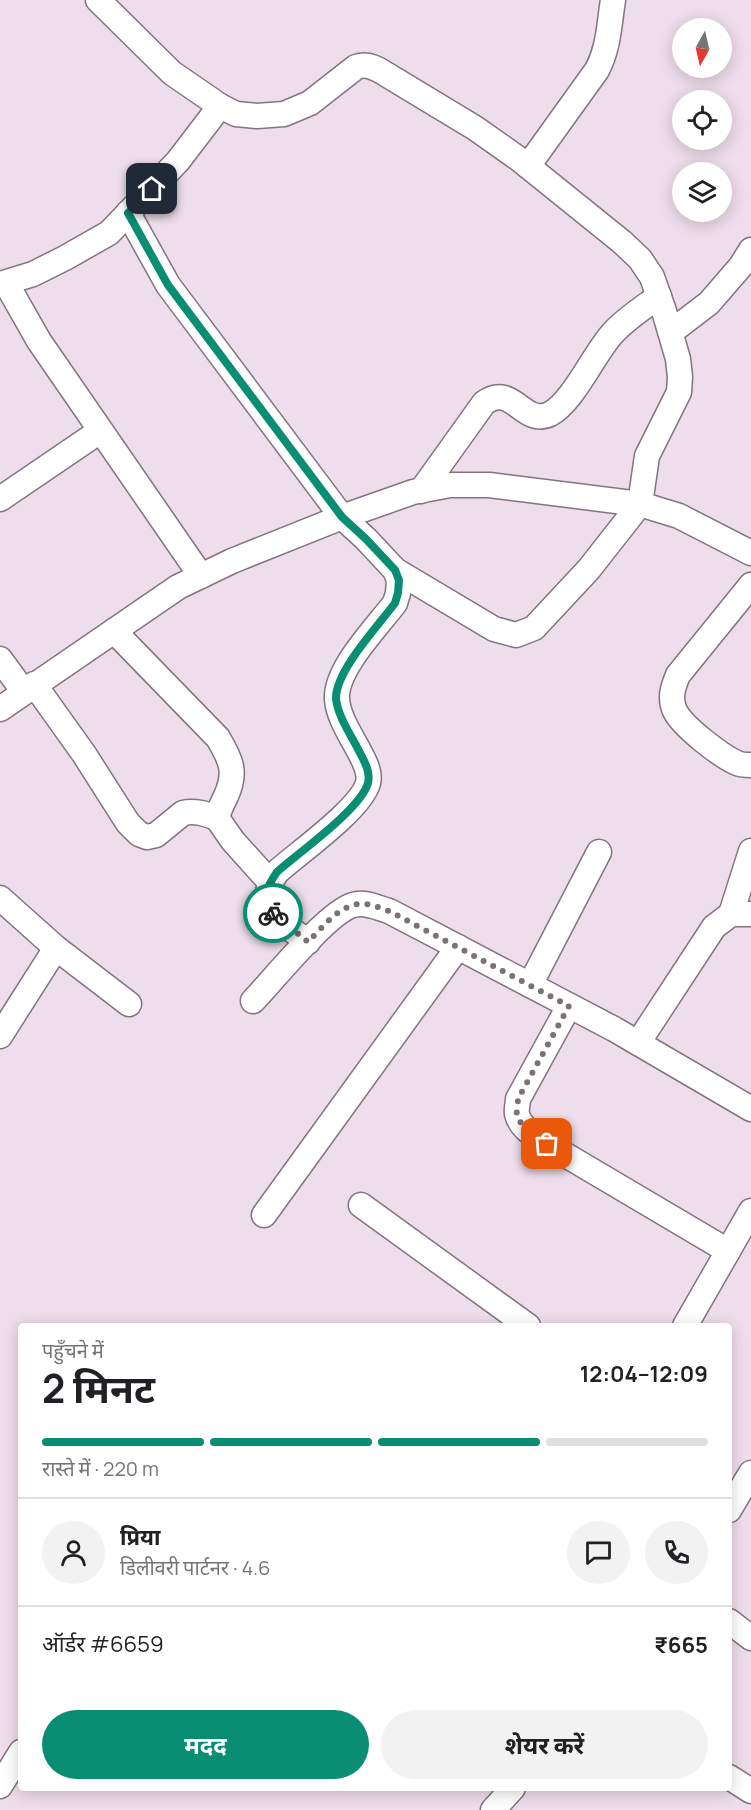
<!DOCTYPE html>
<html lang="hi">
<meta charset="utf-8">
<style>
body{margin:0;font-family:Manrope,"Noto Sans Devanagari",sans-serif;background:#f2f2f2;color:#202124;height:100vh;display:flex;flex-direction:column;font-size:22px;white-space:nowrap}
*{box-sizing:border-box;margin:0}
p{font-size:20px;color:#757577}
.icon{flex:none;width:33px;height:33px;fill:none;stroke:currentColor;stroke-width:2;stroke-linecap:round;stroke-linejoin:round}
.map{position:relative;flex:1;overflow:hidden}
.drawer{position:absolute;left:18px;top:1323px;width:714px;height:468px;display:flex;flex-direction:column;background:#fff;border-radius:6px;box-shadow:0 3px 15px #0003}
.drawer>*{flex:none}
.needle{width:39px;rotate:188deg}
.controls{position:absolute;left:672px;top:18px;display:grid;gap:12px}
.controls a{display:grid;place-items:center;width:60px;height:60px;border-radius:50%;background:#fff;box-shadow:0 3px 15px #0003;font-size:30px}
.pin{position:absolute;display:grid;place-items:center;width:51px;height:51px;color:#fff;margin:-26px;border-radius:12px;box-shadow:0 3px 9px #0006}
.courier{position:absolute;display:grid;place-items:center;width:60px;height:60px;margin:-30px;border:4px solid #098d73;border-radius:50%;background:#fff;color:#222;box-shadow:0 2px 8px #0007}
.summary em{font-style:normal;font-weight:700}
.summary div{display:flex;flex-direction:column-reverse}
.summary{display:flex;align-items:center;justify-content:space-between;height:102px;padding:0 24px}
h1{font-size:39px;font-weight:700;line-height:45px}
.bar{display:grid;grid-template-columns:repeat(4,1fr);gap:9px 6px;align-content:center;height:72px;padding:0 24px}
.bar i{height:8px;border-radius:4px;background:#e0e0e0}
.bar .active{background:#098d73}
.bar p{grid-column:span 4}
.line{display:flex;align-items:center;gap:15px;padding:0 24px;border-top:2px solid #e0e0e0}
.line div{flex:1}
.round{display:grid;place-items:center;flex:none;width:63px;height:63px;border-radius:32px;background:#f2f2f2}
.action{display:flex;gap:12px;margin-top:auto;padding:12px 24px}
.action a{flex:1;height:69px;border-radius:36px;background:#098d73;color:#fff;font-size:24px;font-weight:700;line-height:69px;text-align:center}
.action a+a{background:#f2f2f2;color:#202124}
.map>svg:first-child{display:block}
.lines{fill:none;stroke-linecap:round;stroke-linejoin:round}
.minor-casing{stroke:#837480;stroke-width:27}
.minor{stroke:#fff;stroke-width:24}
.done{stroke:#7b7179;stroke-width:6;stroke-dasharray:0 10.8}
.route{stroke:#098d73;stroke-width:8}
</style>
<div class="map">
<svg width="751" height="1810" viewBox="0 0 751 1810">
<rect width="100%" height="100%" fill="#eeddea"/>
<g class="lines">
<defs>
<g id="minor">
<path d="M98,0L172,73L220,106L236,114L257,116L284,114L310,103L356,67C365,64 371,66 379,70L475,128L519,159L622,242L640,259L652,277L664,311L678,359L680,377L679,392L647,456L640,504L589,569L534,628L516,635L494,629L395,570"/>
<path d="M528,166L597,70C609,47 609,25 613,0"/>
<path d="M128,213L168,285L342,517L366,539L395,570L399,580L398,593L395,603C378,626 335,669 337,699C338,716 350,734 358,749C363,759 371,771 368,783C361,809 298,853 277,872C252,908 281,921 308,942"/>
<path d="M6,283L39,341L201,576"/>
<path d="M0,284L33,274L65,258L109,233L178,161L220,106"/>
<path d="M671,332L709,303L741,266L751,250"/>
<path d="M421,491L484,403C513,382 523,427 550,414C573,402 594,354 612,334C625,319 643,308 659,296"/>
<path d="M0,499L100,431"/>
<path d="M751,585L678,675C673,687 669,698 675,711C683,727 721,756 737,763C741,765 746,765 751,765"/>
<path d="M114,631L218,738C231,760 237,772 226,796C222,804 219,810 217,818L233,841L270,882"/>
<path d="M0,659L24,692"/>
<path d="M34,684L84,754L128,823L139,834L147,837L156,835L183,813C195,810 206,814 217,818"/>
<path d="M0,709L178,587L232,561L342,517L413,492L450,485H489L640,504L679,516L751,553"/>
<path d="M0,898L56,948L129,1004"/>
<path d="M731,914L751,851"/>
<path d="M530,985L599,852"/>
<path d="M253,1001C273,980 328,912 353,905C365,901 378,908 389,911L614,1029L751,1109"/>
<path d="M569,1006L518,1099C518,1103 516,1110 517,1114C520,1128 536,1137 547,1144L728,1251"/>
<path d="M0,1036L56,948"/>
<path d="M638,1043L714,927L731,914H751"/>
<path d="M361,1205L528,1326"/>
<path d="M264,1215L458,947"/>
<path d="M685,1326L751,1211"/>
<path d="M729,1510L751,1473"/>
<path d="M729,1621L751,1638"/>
<path d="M729,1777L751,1791"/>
<path d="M0,1786L21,1752"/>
<path d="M493,1810L513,1788"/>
</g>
</defs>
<use href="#minor" class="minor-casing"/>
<use href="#minor" class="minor"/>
</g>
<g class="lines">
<path class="done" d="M273,913L308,942C323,927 342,901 366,904C374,905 382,909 389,911L569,1006L518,1099C518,1103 516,1110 517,1114C520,1128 536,1137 547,1144"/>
<path class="route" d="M152,189L128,213L168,285L342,517L366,539L395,570L399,580L398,593L395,603C379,625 335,671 336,699C338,716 350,734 358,749C363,759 371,771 368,783C361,809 298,853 277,872C267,886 262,898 273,913"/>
</g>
</svg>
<div class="controls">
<a><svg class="needle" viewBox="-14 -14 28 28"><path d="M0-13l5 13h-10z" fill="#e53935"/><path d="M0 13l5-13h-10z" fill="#757577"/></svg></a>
<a><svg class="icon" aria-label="locate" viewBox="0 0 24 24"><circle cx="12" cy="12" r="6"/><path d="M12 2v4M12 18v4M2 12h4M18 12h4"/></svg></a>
<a><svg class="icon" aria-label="layers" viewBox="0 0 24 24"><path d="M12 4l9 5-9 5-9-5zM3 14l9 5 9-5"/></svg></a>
</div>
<div class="pin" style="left:547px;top:1144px;background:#ea580c"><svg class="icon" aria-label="bag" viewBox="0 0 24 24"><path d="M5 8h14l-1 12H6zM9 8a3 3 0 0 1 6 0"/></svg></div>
<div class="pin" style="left:152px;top:189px;background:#1f2937"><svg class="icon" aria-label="home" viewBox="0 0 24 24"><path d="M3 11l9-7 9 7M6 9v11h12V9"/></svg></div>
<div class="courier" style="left:273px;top:913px"><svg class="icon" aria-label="bike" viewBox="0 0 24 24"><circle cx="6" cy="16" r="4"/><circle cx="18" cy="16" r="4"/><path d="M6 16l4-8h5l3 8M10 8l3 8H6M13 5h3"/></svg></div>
<section class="drawer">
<div class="summary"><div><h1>2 मिनट</h1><p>पहुँचने में</p></div><em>12:04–12:09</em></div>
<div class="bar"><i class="active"></i><i class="active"></i><i class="active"></i><i></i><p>रास्ते में · 220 m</p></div>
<div class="line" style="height:108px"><a class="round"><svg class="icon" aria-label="person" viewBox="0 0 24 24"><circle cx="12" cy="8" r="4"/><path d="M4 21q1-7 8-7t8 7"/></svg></a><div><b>प्रिया</b><p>डिलीवरी पार्टनर · 4.6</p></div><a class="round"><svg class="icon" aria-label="chat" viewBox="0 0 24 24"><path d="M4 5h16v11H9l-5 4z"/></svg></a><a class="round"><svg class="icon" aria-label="phone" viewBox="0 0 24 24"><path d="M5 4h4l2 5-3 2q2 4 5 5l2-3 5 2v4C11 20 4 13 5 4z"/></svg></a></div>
<div class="line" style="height:78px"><div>ऑर्डर #6659</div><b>₹665</b></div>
<div class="action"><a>मदद</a><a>शेयर करें</a></div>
</section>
</div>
